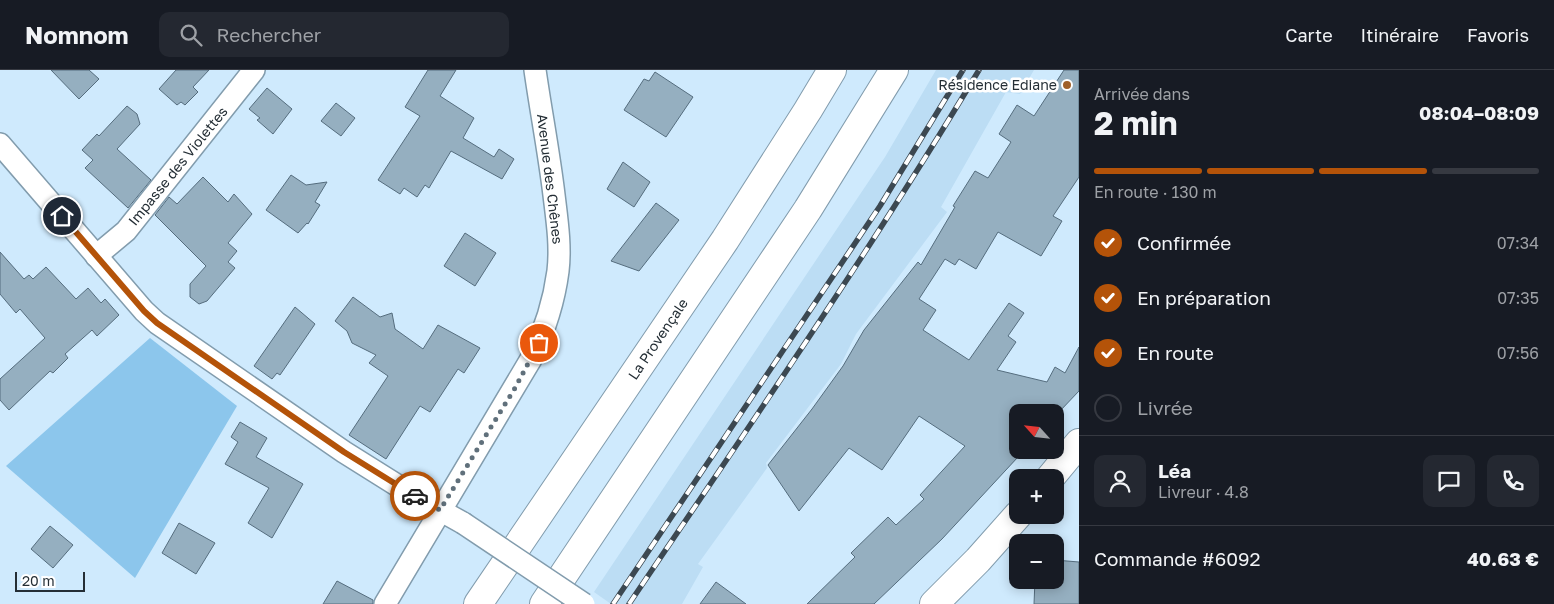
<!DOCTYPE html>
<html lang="fr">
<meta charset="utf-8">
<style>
body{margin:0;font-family:"Golos Text",sans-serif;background:#242831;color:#f1f3f6;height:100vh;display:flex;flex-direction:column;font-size:19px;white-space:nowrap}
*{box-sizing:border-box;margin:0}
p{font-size:16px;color:#9ea1a6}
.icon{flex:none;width:28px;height:28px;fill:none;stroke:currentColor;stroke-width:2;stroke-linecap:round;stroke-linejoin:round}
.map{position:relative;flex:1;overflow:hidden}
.drawer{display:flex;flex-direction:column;background:#171b24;width:475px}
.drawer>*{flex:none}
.needle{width:32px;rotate:297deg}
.fabs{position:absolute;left:1009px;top:334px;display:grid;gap:10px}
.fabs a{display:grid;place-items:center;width:55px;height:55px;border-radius:10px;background:#171b24;box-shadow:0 2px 12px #0003;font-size:25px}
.scale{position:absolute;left:15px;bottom:12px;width:70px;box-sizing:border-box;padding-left:5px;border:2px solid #242e35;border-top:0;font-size:14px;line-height:18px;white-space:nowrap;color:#242e35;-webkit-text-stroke:4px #fff;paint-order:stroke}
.pin{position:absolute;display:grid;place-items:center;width:42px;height:42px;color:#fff;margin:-21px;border:2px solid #fff;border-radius:50%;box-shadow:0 1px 5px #0007}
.courier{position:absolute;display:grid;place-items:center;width:50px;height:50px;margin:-25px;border:4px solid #b45309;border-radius:50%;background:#fff;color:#222;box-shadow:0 1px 6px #0007}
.headline em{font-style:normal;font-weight:700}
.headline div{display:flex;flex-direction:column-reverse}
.headline{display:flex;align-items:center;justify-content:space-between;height:85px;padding:0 15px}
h1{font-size:32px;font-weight:700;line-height:38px}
.bar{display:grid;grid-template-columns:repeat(4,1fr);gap:8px 5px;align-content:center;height:60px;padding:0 15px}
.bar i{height:6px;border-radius:4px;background:#363941}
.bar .on{background:#b45309}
.bar p{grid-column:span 4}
.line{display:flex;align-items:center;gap:12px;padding:0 15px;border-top:1px solid #363941}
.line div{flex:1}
.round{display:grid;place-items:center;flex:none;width:52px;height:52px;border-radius:10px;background:#242831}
ol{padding:0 15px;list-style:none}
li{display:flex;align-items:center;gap:15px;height:55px}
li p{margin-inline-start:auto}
li .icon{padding:5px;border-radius:50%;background:#b45309;color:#fff;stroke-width:4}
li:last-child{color:#9ea1a6}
li i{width:28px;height:28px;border:2px solid #363941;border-radius:50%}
header{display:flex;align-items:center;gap:30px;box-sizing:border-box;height:70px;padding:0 25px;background:#171b24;border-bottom:1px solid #363941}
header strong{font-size:24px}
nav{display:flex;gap:28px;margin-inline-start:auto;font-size:18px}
.search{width:350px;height:45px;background:#242831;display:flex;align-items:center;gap:12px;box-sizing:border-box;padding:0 18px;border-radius:10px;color:#9ea1a6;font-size:19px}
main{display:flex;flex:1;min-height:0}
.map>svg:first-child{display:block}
.built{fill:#bcddf4}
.green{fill:#8cc6ec}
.building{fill:#95afc0;stroke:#556d7e}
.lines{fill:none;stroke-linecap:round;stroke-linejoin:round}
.minor-casing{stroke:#829cad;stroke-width:24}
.secondary-casing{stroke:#829cad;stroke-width:30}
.motorway-casing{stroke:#829cad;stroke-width:30}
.minor{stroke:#fff;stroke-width:21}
.secondary{stroke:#fff;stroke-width:28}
.motorway{stroke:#fff;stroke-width:28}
.rail-casing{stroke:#3c4851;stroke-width:5.5}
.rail{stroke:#fff;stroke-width:4;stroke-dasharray:11;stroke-linecap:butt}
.minor-bridge-casing{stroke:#829cad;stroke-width:24;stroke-linecap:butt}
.minor-bridge{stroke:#fff;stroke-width:21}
.done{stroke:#60707b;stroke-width:5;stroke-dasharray:0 9}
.route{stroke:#b45309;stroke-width:6}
.poi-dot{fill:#9f5f28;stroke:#fff;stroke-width:2}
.labels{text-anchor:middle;stroke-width:5;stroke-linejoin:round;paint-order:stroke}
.poi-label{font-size:14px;fill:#242e35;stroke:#fff;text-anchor:end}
.street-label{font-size:14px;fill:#242e35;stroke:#fff}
</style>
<header>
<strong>Nomnom</strong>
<div class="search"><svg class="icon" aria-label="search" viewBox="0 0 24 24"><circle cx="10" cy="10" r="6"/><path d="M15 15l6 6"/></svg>Rechercher</div>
<nav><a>Carte</a><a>Itinéraire</a><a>Favoris</a></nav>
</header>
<main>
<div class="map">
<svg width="1079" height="534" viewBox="0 0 1079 534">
<rect width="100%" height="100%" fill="#cfeafd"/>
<path class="built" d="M936,0H1034L1020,24L1006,22L941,137L947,142L856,264L841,294L766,393L767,398L698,494L703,497L682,534H611L594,522L885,87Z"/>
<path class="green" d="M150,268L237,336L135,508L6,396Z"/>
<g class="building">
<path d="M51,0H89L99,9L79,29Z"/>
<path d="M176,0H209L193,17L198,22L185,35L181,32L177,35L159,19Z"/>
<path d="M428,0H456L440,26L474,48L463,68L494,87L499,79L514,89L502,109L451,81L429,118L425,115L417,127L404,118L400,124L378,110L420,46L405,37Z"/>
<path d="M1064,0H1079V107L1053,146L1062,151L1041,186L998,162L976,199L959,189L955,195L945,189L919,229L936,240L923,260L969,290L1009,233L1024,243L1008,266L1016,272L997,300L1047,312L1055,297L1065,303L1079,277V321L1059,342H1018V387L942,469L874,534H807L855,487L851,483L888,447L896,455L924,429L920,425L965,376L919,346L882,400L849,378L799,441L768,395L812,339L843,296L864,260L918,192L921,195L955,137L953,136L975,101L988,108L1011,72L999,64L1017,35L1034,46Z"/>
<path d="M655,2L693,27L666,67L624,40L644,9L649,11Z"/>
<path d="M267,18L292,39L273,64L257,50L260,48L249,39Z"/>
<path d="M336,33L355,48L341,66L321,51Z"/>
<path d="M127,36L137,44L140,54L117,79L151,110L128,138L85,98L93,90L82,80L97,64L99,66Z"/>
<path d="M623,92L650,112L634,137L607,119Z"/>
<path d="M291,105L306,115L327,112L315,132L320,135L308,154L307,153L298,163L266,140Z"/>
<path d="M203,107L228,132L234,124L252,144L228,173L237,181L228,192L235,198L207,231L199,234L190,227V214L206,196L155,145L169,127L177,134Z"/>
<path d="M656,133L679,150L639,201L611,191Z"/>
<path d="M465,163L496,183L475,216L444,196Z"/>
<path d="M0,182L24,209L29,205L33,209L46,197L76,229L88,218L101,233L105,229L119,245L97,266L92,260L65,284L68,288L53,303L50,301L9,340L0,330V309L45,268L20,239L16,243L0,224Z"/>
<path d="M353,227L380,247L392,243L395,259L423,279L438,255L480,278L464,303L458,299L430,342L420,336L386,389L349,365L388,306L369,293L376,285L352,273L347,261L335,251Z"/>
<path d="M295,237L315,254L280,305L277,303L272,309L254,296Z"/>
<path d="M240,352L267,368L256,387L303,414L272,468L248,453L269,418L225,394L238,372L231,367Z"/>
<path d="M179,453L215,473L196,504L162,483Z"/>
<path d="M50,456L73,475L53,498L31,479Z"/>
<path d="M1055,490L1079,492V534H1034L1035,510H1055Z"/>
<path d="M337,511L373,530V534H323Z"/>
<path d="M716,512L746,534H700Z"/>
</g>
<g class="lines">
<defs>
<g id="minor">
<path d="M0,74L144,241L157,253L344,382L411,424L463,453"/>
<path d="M96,186L126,161L254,0"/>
<path d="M385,534L531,289C544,262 554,232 558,201C561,176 557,150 554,125C549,83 541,42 535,0"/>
</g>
<g id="secondary">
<path d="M1050,408L1079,373"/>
<path d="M934,534L978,490L1018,445"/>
</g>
<g id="motorway">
<path d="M478,534L725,170L808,40L832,0"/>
<path d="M544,534L808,139L894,0"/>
</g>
</defs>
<use href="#minor" class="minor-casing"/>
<use href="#secondary" class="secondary-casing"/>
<use href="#motorway" class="motorway-casing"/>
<use href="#minor" class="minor"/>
<use href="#secondary" class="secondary"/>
<use href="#motorway" class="motorway"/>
<defs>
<g id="rail">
<path d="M613,534L880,136L963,0"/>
<path d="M629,534C748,358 869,183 979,0"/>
</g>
</defs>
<use href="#rail" class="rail-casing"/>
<use href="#rail" class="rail"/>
<defs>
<path id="minor-bridge" d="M463,453L584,534"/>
</defs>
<use href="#minor-bridge" class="minor-bridge-casing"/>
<use href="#minor-bridge" class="minor-bridge"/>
</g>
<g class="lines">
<path class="done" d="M415,426L440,440L515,318L539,273"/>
<path class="route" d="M62,146L144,241L157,253L344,382L415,426"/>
</g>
<circle class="poi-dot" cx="1067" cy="15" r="5"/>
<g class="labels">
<g class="poi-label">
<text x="1057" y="20">Résidence Ediane</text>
</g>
<g class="street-label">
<text transform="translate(178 96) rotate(-51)" y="5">Impasse des Violettes</text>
<text transform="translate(550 109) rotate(83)" y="5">Avenue des Chênes</text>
<text transform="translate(658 269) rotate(-56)" y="5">La Provençale</text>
</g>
</g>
</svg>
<div class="fabs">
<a><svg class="needle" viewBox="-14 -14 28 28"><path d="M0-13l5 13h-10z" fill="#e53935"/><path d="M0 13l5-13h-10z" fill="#9ea1a6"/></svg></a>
<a>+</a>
<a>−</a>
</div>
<div class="scale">20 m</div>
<div class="pin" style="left:539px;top:273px;background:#ea580c"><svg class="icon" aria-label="bag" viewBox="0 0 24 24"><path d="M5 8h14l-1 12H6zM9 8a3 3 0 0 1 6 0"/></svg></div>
<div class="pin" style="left:62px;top:146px;background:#1f2937"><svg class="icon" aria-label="home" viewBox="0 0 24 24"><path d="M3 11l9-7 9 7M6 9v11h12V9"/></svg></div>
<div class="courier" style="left:415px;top:426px"><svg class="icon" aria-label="car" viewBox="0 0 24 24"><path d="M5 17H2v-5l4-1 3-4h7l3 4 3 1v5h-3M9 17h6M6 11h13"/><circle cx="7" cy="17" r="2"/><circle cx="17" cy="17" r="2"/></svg></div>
</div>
<section class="drawer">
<div class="headline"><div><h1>2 min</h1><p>Arrivée dans</p></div><em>08:04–08:09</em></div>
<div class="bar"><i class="on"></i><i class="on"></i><i class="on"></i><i></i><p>En route · 130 m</p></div>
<ol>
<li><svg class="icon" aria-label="check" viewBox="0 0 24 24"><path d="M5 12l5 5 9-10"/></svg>Confirmée<p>07:34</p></li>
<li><svg class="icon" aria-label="check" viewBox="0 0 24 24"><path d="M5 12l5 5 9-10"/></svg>En préparation<p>07:35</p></li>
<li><svg class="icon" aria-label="check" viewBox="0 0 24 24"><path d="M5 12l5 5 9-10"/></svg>En route<p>07:56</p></li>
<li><i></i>Livrée</li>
</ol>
<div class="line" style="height:90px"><a class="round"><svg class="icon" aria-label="person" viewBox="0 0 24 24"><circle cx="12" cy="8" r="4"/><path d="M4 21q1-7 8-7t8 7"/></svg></a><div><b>Léa</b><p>Livreur · 4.8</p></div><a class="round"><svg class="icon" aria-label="chat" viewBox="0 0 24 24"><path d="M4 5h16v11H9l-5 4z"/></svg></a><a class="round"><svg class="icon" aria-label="phone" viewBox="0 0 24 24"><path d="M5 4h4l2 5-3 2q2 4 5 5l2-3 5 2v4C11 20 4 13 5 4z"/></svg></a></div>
<div class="line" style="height:65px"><div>Commande #6092</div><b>40.63 €</b></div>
</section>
</main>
